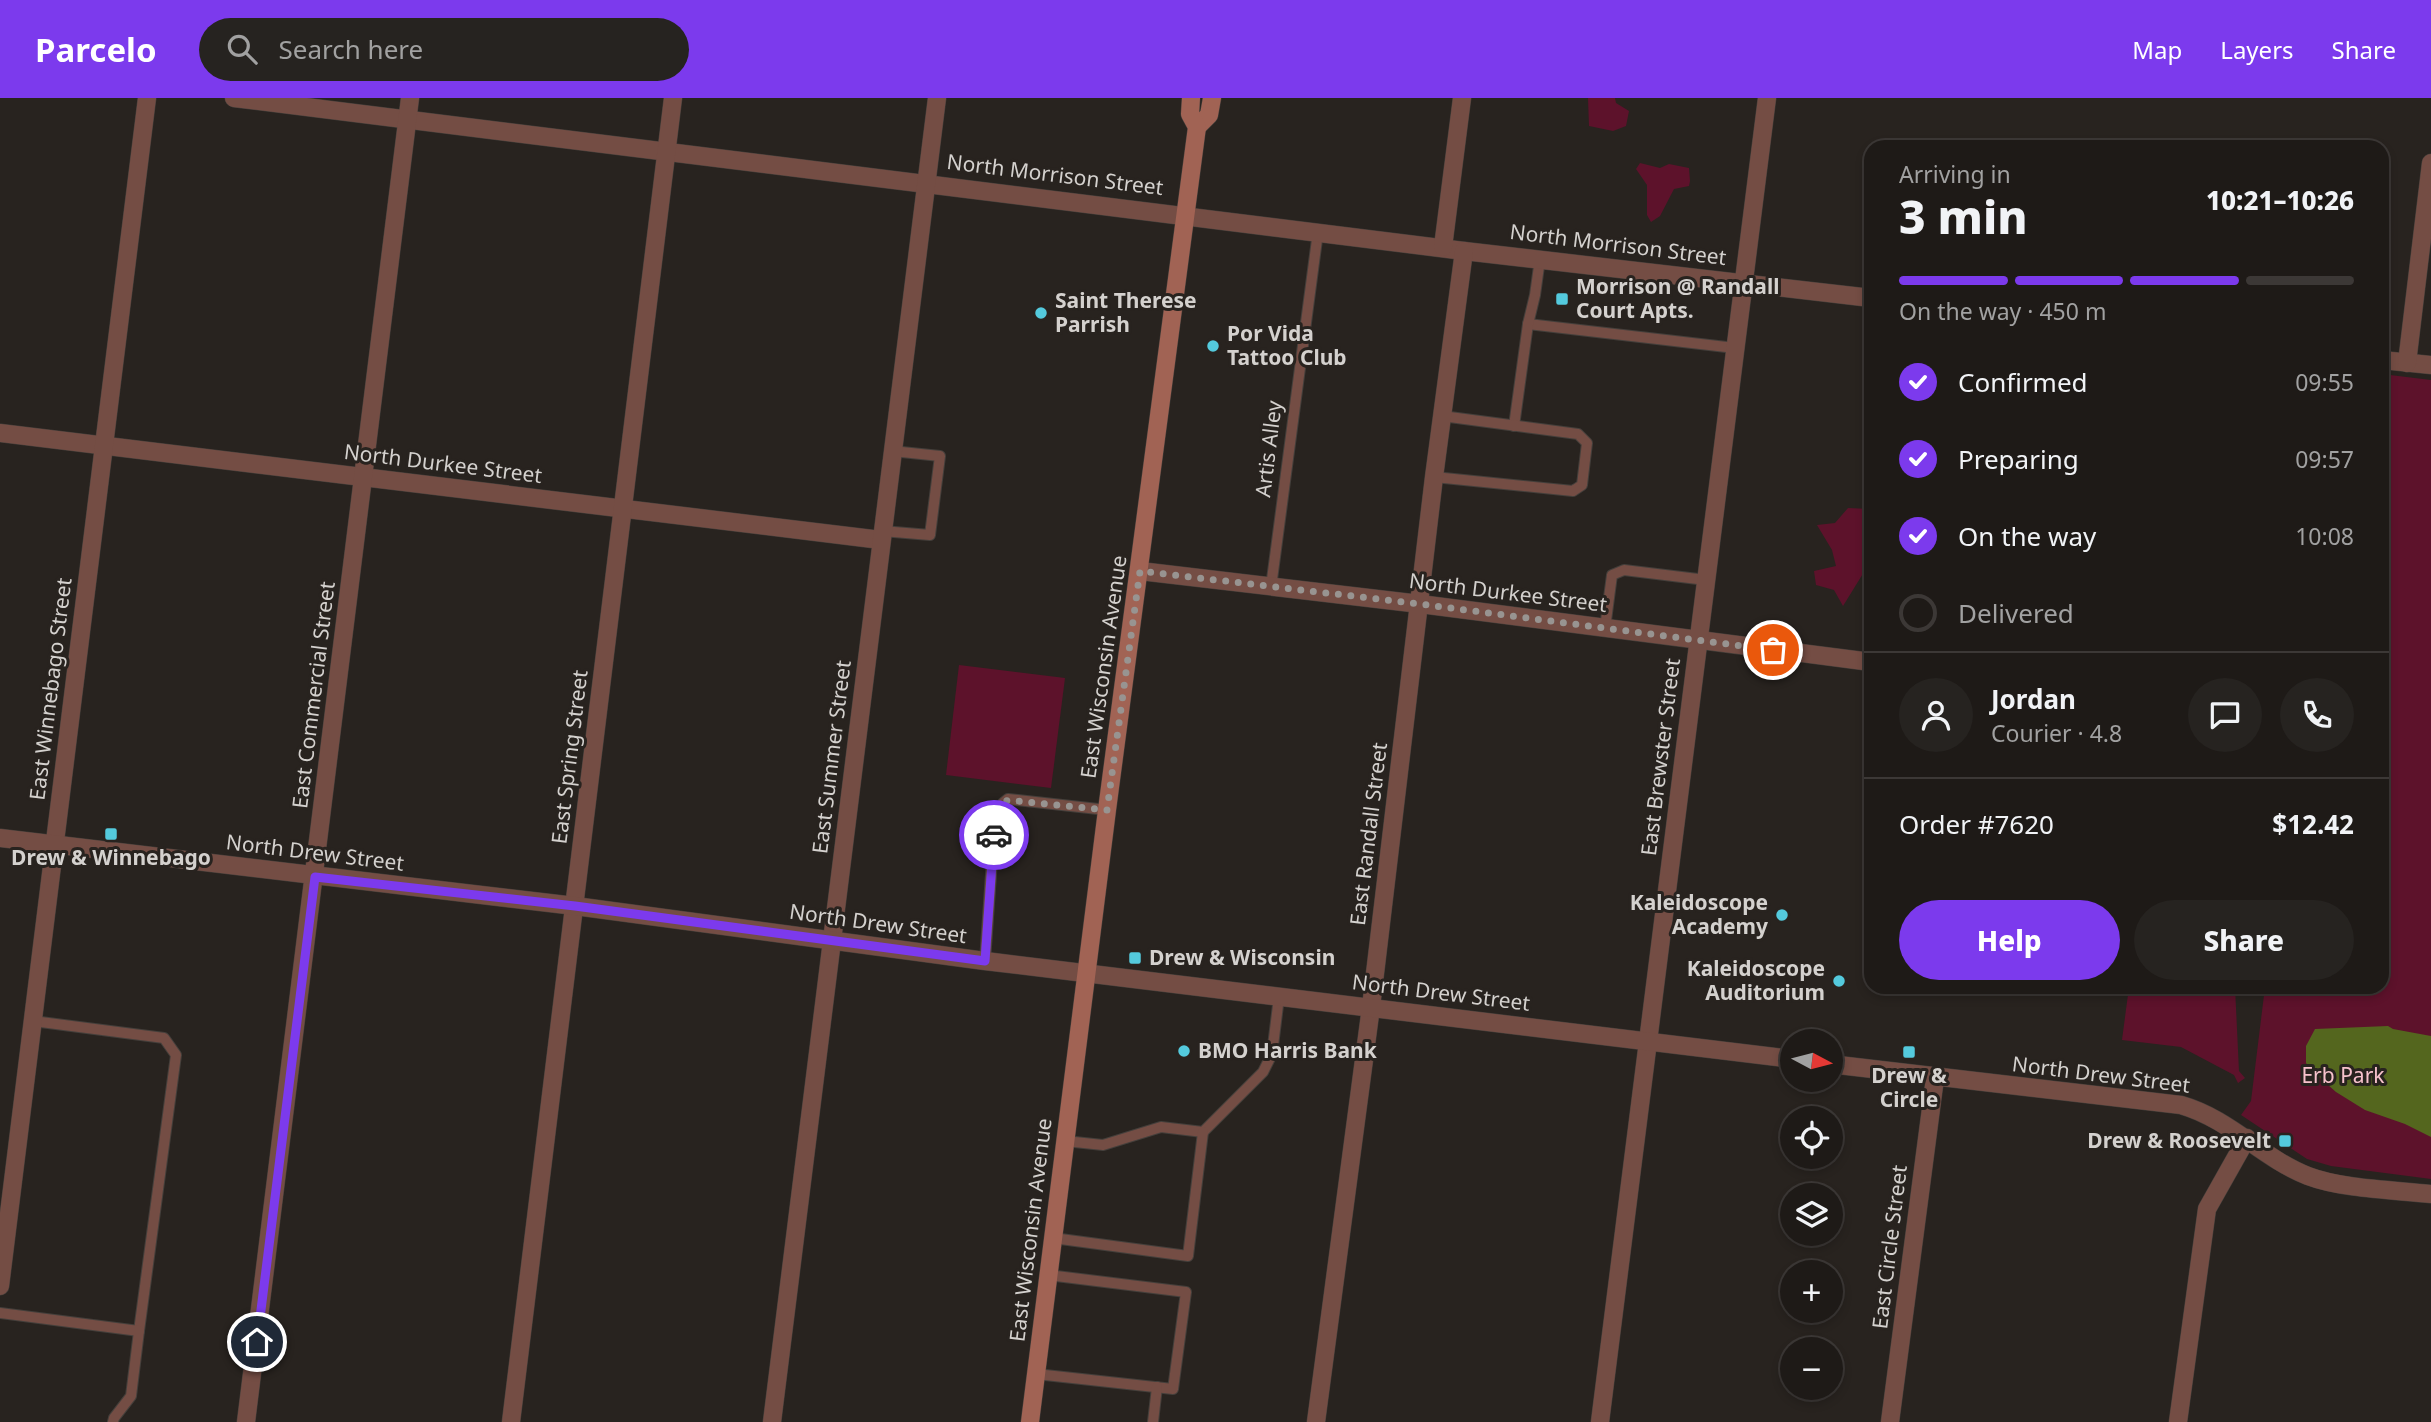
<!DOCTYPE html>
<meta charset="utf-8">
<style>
body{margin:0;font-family:"Noto Sans",sans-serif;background:#262320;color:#f1f3f6;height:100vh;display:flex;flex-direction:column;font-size:26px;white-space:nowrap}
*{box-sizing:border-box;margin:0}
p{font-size:23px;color:#a1a1a1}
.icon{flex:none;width:38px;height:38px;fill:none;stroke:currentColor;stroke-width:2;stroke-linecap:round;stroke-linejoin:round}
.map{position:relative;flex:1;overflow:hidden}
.sheet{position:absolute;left:1864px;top:42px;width:525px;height:854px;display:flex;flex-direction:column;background:#1e1a17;border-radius:21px;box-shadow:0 4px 10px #0003,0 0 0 2px #3c3836}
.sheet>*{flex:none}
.needle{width:46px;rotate:97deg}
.buttons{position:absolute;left:1780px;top:931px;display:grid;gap:14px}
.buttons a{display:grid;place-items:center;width:63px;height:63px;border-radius:50%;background:#1e1a17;box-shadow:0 4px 10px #0003,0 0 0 2px #3c3836;font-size:35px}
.pin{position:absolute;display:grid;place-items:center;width:60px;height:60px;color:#fff;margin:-30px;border:4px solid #fff;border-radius:50%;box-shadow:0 2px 7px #0007}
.courier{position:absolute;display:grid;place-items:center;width:70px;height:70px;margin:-35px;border:5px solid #7c3aed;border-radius:50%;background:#fff;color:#222;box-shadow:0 2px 9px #0007}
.headline em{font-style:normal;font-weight:800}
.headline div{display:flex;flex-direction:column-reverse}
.headline{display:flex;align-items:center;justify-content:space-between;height:119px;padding:0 35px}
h1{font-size:46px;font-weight:800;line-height:52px}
.bar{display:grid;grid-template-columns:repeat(4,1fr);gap:10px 7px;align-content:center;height:84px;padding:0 35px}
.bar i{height:9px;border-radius:5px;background:#3c3836}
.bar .current{background:#7c3aed}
.bar p{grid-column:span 4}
.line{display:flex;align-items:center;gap:18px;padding:0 35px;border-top:2px solid #3c3836}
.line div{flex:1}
.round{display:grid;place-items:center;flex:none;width:74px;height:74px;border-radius:37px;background:#262320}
ol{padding:0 35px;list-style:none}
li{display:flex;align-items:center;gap:21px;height:77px}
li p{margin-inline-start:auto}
li .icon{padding:7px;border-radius:50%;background:#7c3aed;color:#fff;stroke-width:4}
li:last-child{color:#a1a1a1}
li i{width:38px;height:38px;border:4px solid #3c3836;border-radius:50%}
.button{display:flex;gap:14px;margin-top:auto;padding:14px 35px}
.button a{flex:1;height:80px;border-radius:42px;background:#7c3aed;color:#fff;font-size:28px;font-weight:800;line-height:80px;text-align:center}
.button a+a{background:#262320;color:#f1f3f6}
header{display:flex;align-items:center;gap:42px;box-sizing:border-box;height:98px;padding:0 35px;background:#7c3aed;color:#fff}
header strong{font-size:33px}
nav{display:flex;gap:38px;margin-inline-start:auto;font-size:24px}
.search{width:490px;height:63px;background:#262320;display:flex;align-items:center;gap:18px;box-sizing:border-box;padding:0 24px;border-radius:38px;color:#a1a1a1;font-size:26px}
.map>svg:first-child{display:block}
.green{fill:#5d122b}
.water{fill:#54661e}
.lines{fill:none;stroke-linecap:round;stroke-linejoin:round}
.service-casing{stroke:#443f3b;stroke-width:12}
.minor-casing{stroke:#443f3b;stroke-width:19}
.tertiary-casing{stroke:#443f3b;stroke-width:19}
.secondary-casing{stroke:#443f3b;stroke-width:19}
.service{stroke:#744d44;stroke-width:10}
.minor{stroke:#744d44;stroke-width:18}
.tertiary{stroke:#744d44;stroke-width:18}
.secondary{stroke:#a16354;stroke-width:18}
.done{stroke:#989491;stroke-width:7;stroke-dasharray:0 12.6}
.route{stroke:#7c3aed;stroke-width:9}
.poi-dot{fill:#54cadd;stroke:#28231f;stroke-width:2.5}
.labels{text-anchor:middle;stroke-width:6;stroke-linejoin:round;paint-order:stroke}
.street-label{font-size:21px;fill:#d4d1ce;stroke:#28231f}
.poi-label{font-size:21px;font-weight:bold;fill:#d4d1ce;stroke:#28231f;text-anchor:start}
.park-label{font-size:21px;fill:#f7c2cc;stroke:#28231f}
</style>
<header>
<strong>Parcelo</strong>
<div class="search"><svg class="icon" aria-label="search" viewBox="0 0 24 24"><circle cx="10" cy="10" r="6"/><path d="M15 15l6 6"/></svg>Search here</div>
<nav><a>Map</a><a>Layers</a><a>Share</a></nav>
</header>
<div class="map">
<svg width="2431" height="1324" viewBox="0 0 2431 1324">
<rect width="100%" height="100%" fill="#28231f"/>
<g class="green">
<path d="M1588,0H1615L1616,5L1629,13L1626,28L1613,33L1589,28Z"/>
<path d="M1640,65L1660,70L1669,66L1689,70L1690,83L1689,88L1674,91L1660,118L1651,124L1647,117V87L1636,71Z"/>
<path d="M2382,276L2431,282V1081L2331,1068L2307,1061L2241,1017L2251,1003L2265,889H2382Z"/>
<path d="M1848,410L1871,411V476L1864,474L1843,508L1834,492L1816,487L1814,473L1836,468L1832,452L1817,427L1835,425Z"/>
<path d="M959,567L1065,580L1051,690L946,677Z"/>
<path d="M2129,889H2235L2239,973L2245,980L2238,985L2234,977L2181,949L2122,942Z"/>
</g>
<path class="water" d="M2388,928L2393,931L2431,938V1039L2405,1026L2365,1012L2336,994L2311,972L2306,965V948L2315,931Z"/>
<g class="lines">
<defs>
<g id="service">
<path d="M1528,226L1735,250"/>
<path d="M1514,328L1528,226L1535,197L1540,161"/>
<path d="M1434,379L1573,393L1582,387L1587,345L1578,336L1442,318"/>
<path d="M882,433L930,437L940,358L892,353"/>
<path d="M1271,489L1318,134"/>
<path d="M1605,530L1612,477L1624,472L1706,482"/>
<path d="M985,863L994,733L1003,705L1008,701L1107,712"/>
<path d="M33,923L164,940L176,957L139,1233"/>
<path d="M1065,1043L1103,1047L1161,1029L1203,1034L1263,974L1272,956L1279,899"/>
<path d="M1053,1140L1188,1158L1203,1034"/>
<path d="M0,1215L139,1233L131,1298L114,1320L113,1324"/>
<path d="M1036,1276L1173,1291L1186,1194L1048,1177"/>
<path d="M1153,1324L1157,1289"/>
</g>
<g id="minor">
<path d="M234,0L1464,153L1871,200"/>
<path d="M1443,149L1462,0"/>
<path d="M2382,262L2431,267"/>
<path d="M2407,265L2431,65"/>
<path d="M0,335L881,442"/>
<path d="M1140,473L1420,506L1871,564"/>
<path d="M0,1188L147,0"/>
<path d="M246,1324L410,0"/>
<path d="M511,1324L673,0"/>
<path d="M772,1324L937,0"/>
<path d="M1316,1324L1371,909L1434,379L1464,153"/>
<path d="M1600,1324L1767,0"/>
<path d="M1890,1324L1935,980"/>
<path d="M2178,1324L2207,1111L2247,1040"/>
</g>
<g id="tertiary">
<path d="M0,740L575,808L985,863L1792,961"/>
<path d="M1830,966L2181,1007C2230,1021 2262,1060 2308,1078C2342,1091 2394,1092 2431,1096"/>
</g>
<g id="secondary">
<path d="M1197,29L1209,17L1212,0"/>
<path d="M1030,1324L1107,712L1197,29L1190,16L1191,0"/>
</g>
</defs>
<use href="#service" class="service-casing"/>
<use href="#minor" class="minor-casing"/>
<use href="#tertiary" class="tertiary-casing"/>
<use href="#secondary" class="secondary-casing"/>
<use href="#service" class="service"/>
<use href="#minor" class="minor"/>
<use href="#tertiary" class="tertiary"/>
<use href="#secondary" class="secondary"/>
</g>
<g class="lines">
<path class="done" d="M994,737C995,725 997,708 1008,702L1107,712L1140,473L1420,506L1773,552"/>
<path class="route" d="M257,1244L315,779L575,808L985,863L994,737"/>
</g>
<g class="poi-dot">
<rect x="1555" y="194" width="14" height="14" rx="3.5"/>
<circle cx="1041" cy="215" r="7"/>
<circle cx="1213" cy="248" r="7"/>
<rect x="104" y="729" width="14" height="14" rx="3.5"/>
<circle cx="1782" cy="817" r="7"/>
<rect x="1128" y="853" width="14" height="14" rx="3.5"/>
<circle cx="1839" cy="883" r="7"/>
<circle cx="1184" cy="953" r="7"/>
<rect x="1902" y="947" width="14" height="14" rx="3.5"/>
<rect x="2278" y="1036" width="14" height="14" rx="3.5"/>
</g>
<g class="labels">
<g class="street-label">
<text transform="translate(1055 77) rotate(7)" y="7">North Morrison Street</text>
<text transform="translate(1618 147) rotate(7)" y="7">North Morrison Street</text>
<text transform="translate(1269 351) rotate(-83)" y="7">Artis Alley</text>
<text transform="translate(443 366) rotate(7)" y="7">North Durkee Street</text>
<text transform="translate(1508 495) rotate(7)" y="7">North Durkee Street</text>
<text transform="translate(1104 569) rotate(-82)" y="7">East Wisconsin Avenue</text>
<text transform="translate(51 591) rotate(-83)" y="7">East Winnebago Street</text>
<text transform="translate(314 597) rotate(-83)" y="7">East Commercial Street</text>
<text transform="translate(570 659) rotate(-83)" y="7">East Spring Street</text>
<text transform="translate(832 659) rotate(-83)" y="7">East Summer Street</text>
<text transform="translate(1661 659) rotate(-83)" y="7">East Brewster Street</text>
<text transform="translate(1369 736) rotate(-83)" y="7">East Randall Street</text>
<text transform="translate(315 755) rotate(7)" y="7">North Drew Street</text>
<text transform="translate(878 826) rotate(8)" y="7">North Drew Street</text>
<text transform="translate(1441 895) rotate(7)" y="7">North Drew Street</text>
<text transform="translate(2101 977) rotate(7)" y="7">North Drew Street</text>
<text transform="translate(1031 1132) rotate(-83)" y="7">East Wisconsin Avenue</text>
<text transform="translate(1890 1149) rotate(-83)" y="7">East Circle Street</text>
</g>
<g class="poi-label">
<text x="1576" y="196">Morrison @ Randall<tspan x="1576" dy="24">Court Apts.</tspan></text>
<text x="1055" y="210">Saint Therese<tspan x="1055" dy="24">Parrish</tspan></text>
<text x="1227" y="243">Por Vida<tspan x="1227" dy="24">Tattoo Club</tspan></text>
<text x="111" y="767" text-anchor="middle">Drew &amp; Winnebago</text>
<text x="1768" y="812" text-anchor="end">Kaleidoscope<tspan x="1768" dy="24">Academy</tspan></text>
<text x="1149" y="867">Drew &amp; Wisconsin</text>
<text x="1825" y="878" text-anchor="end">Kaleidoscope<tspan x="1825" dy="24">Auditorium</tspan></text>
<text x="1198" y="960">BMO Harris Bank</text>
<text x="1909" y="985" text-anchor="middle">Drew &amp;<tspan x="1909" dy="24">Circle</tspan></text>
<text x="2271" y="1050" text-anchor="end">Drew &amp; Roosevelt</text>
</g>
<g class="park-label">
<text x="2343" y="985">Erb Park</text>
</g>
</g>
</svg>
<div class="buttons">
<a><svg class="needle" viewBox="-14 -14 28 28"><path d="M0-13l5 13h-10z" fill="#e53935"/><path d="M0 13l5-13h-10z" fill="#a1a1a1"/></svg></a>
<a><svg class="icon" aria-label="locate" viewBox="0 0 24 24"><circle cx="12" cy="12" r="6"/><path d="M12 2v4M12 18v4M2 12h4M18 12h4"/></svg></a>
<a><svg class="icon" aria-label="layers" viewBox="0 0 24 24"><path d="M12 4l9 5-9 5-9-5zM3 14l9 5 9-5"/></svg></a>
<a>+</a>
<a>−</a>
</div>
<div class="pin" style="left:1773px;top:552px;background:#ea580c"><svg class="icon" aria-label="bag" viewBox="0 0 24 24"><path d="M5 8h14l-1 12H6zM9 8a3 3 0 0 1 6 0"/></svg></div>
<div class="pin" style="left:257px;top:1244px;background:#1f2937"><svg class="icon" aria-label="home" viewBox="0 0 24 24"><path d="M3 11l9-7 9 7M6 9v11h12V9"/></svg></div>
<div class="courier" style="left:994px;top:737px"><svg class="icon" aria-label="car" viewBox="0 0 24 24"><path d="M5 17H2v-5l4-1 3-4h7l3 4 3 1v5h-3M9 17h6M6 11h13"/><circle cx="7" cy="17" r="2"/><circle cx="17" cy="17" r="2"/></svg></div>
<section class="sheet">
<div class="headline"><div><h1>3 min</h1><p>Arriving in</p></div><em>10:21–10:26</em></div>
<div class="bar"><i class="current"></i><i class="current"></i><i class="current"></i><i></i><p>On the way · 450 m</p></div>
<ol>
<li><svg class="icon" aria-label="check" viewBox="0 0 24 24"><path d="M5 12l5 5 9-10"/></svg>Confirmed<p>09:55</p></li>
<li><svg class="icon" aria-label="check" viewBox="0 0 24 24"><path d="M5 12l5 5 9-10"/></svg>Preparing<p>09:57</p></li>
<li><svg class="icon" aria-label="check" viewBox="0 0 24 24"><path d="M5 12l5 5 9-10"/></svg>On the way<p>10:08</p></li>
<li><i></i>Delivered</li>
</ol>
<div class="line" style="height:126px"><a class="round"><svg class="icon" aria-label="person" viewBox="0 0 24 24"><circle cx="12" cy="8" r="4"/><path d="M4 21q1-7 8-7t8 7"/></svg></a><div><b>Jordan</b><p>Courier · 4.8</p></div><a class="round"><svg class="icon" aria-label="chat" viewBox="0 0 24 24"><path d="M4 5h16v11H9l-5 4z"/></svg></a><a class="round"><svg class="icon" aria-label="phone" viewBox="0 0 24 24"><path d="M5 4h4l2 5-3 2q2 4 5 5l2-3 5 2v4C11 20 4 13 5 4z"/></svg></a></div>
<div class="line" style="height:91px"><div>Order #7620</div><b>$12.42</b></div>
<div class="button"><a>Help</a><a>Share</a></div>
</section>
</div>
